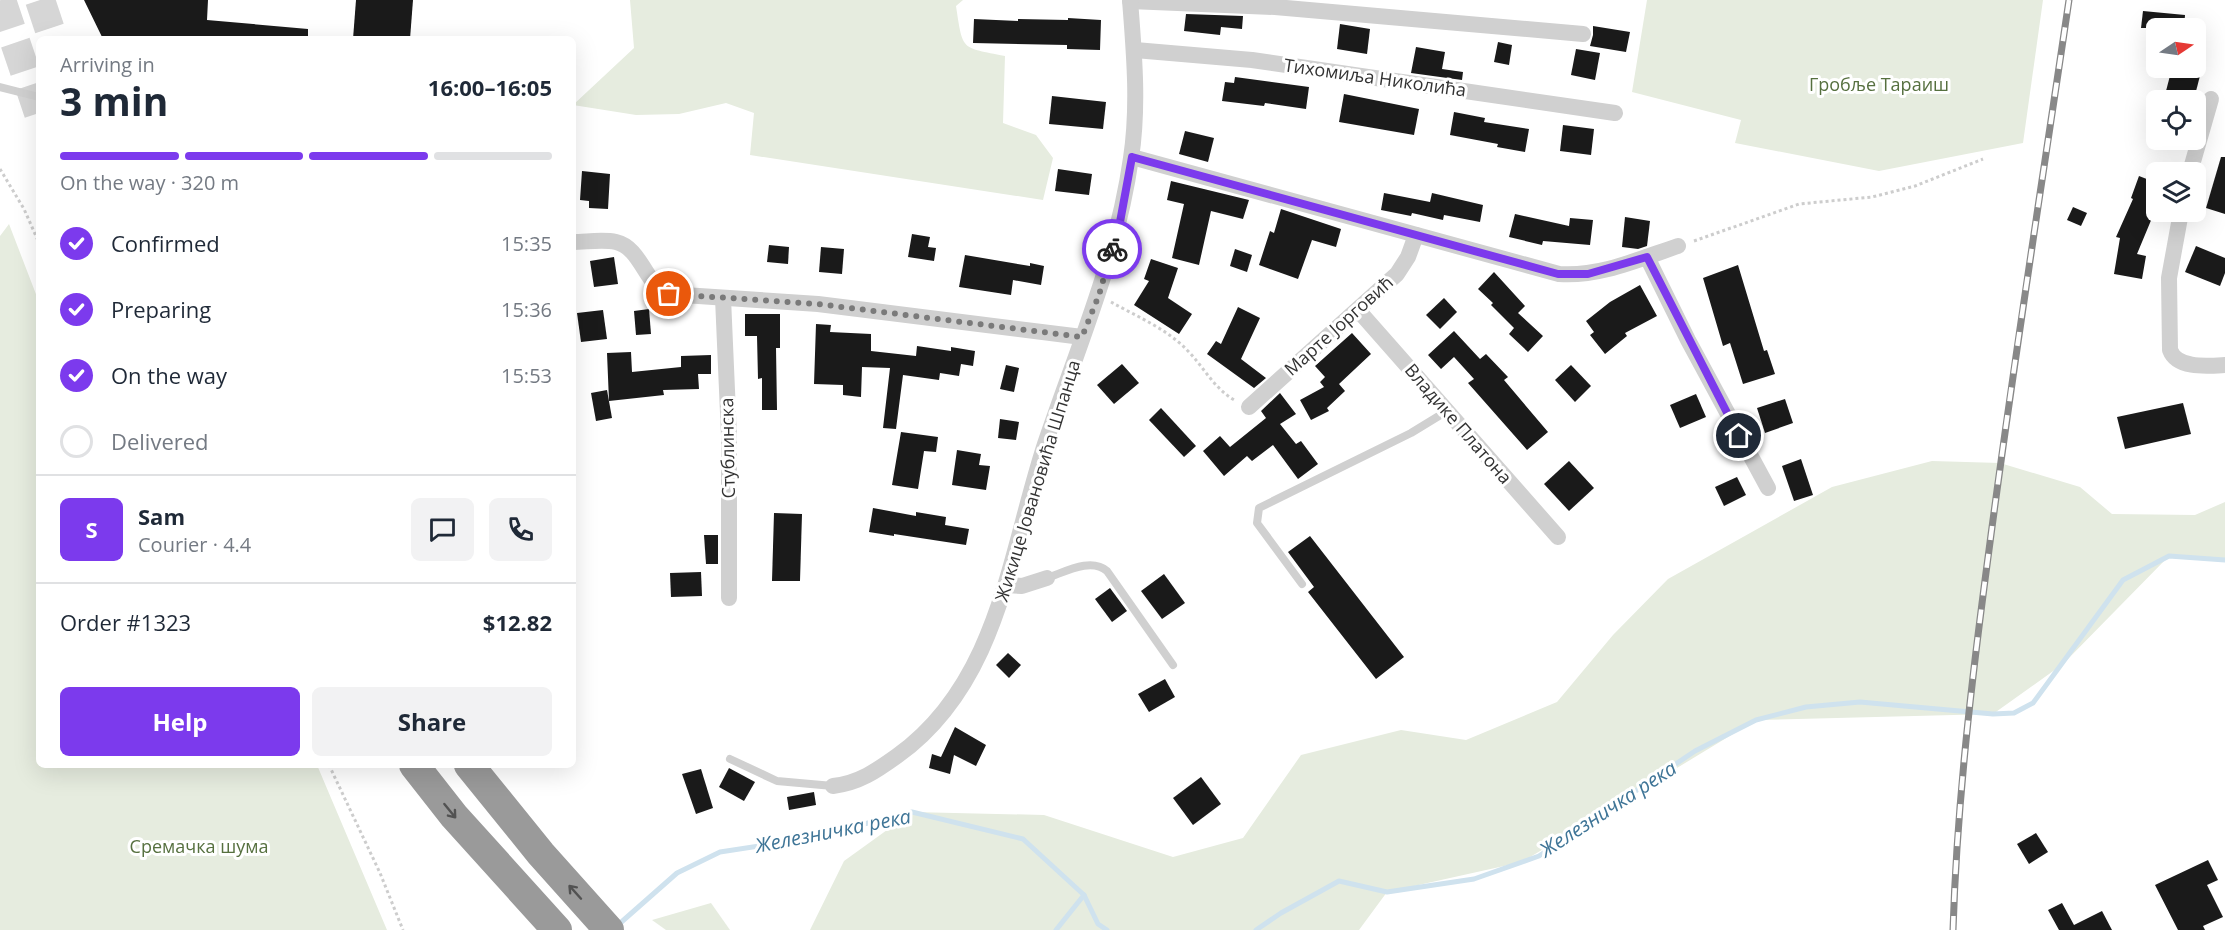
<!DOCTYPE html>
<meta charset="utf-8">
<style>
body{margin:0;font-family:"Open Sans",sans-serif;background:#f2f2f3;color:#1f2937;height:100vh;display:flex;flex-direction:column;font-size:22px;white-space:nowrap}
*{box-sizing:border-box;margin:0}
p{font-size:20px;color:#747a83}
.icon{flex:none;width:33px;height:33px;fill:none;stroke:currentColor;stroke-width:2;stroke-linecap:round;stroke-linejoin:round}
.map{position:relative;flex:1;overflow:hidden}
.panel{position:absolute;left:36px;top:36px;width:540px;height:732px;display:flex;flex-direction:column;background:#fff;border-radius:9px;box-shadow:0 6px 24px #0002}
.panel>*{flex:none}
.needle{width:39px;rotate:77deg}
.buttons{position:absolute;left:2146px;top:18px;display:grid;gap:12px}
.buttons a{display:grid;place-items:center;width:60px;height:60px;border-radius:9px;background:#fff;box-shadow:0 6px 24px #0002;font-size:30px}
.pin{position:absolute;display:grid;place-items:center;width:51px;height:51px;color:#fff;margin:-26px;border:3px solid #fff;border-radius:50%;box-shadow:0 2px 6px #0007}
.courier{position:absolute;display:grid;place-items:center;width:60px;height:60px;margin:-30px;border:4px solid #7c3aed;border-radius:50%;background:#fff;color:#222;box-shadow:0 2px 8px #0007}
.head em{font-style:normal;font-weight:700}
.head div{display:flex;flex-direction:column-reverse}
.head{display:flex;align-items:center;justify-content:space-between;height:102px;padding:0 24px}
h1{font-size:39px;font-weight:700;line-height:45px}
.bar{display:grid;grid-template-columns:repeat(4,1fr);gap:9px 6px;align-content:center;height:72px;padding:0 24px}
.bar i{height:8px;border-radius:4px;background:#e0e1e3}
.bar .current{background:#7c3aed}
.bar p{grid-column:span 4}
.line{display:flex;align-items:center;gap:15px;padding:0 24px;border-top:2px solid #e0e1e3}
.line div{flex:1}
.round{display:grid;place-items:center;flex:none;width:63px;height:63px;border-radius:9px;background:#f2f2f3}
ol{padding:0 24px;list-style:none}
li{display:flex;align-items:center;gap:18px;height:66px}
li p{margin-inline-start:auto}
li .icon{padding:6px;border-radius:50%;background:#7c3aed;color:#fff;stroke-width:4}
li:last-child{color:#747a83}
li i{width:33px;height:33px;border:3px solid #e0e1e3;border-radius:50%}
.primary-button{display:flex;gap:12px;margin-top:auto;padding:12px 24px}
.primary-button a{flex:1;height:69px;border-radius:9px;background:#7c3aed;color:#fff;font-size:24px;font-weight:700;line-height:69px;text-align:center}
.primary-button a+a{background:#f2f2f3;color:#1f2937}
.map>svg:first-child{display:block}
.green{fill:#e6ecdf}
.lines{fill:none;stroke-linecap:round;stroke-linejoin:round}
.stream{stroke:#cfe2ee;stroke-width:5}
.building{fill:#1a1a1a}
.motorway-tunnel{stroke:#d6d6d6;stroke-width:30;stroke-dasharray:30 15;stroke-linecap:butt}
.path{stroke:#cdcdcd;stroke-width:3;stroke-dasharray:3 3;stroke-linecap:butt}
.service{stroke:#d0d0d0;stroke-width:8}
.minor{stroke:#d0d0d0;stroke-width:16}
.motorway{stroke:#9a9a9a;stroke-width:30}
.rail-casing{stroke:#888;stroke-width:7}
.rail{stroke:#fff;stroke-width:4.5;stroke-dasharray:14;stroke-linecap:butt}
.oneway{stroke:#525252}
.done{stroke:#7a7a7a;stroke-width:6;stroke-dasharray:0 10.8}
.route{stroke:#7c3aed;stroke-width:8}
.labels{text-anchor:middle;stroke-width:6;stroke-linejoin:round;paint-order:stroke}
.street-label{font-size:18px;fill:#333;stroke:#fff}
.park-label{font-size:18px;fill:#56703f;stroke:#fff}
.water-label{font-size:20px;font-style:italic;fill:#3f7597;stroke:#fff}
</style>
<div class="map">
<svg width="2225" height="930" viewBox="0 0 2225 930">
<rect width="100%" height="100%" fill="#fff"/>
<g class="green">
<path d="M630,0H963L956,6C963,52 961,47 1005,56L1003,123L1036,135L1053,158L1043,200L750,155L754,113L726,103L679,114L636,115L573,105L634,48Z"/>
<path d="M1647,0H2043L2023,143L1879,171L1735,143L1741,120L1632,92Z"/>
<path d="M9,224L39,302V765H317L387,930H0V236Z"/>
<path d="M1932,461L2000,463L2080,487L2112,514L2195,515L2225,502V560L2169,556L2063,664L1993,714L1756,720L1522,862L1387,892L1359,930H810L844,861L912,812L1044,815L1173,857L1243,838L1301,755L1401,730L1466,740L1557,702L1613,635L1668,579L1832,487Z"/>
<path d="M711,903L730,930H666L652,920Z"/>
</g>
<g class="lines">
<g class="stream">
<path d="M618,925L677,873L720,852L804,839L912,812L1023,839L1084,895L1098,924L1107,930"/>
<path d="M1056,930L1084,895"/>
<path d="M1256,930L1281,913L1339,881L1387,892L1474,879L1539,856L1695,751L1756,720L1806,707L1860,702L1993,714L2014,713L2033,703L2123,580L2169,556L2225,560"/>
</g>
</g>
<g class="building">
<path d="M84,0H208L207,20L308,29V39H103Z"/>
<path d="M356,0H413L410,39H353Z"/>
<path d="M2143,11L2185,15L2184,28H2141Z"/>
<path d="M1186,14L1243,16L1242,29L1221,27L1220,35L1184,31Z"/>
<path d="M1068,18L1101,20L1100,50L1067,49V45L973,43L974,19L1018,21V19L1068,20Z"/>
<path d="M1340,24L1370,29L1367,54L1337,49Z"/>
<path d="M1593,26L1630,32L1626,52L1590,46L1593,35Z"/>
<path d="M1498,42L1512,45L1509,65L1494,62Z"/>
<path d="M1416,47L1445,52L1442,69L1463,72L1462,80L1411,73Z"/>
<path d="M1576,49L1600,53L1595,80L1571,75Z"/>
<path d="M2172,68H2202L2194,99L2166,91Z"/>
<path d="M1235,77L1309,87L1306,109L1265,103L1264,106L1222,101L1225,82L1234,83Z"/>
<path d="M1344,94L1419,109L1414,135L1339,122Z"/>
<path d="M1052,96L1106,102L1103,129L1049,124Z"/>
<path d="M1454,112L1485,118L1484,122L1529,129L1525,152L1497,147L1498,144L1450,135Z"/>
<path d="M1563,125L1594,129L1591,155L1560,151Z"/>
<path d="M1185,131L1214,138L1208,162L1179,154Z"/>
<path d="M2221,157H2225V214L2206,208Z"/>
<path d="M1058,169L1092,174L1089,195L1055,191Z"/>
<path d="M582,171L610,174L608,209L589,208V201L580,200Z"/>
<path d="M2139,176L2157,183V206L2137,254L2146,256L2142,279L2114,274L2120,238L2116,237L2133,199L2131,198Z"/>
<path d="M1171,181L1249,200L1243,219L1211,211L1199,265L1172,258L1184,204L1167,200Z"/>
<path d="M1384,193L1430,202L1432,193L1483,205L1480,222L1444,215L1443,220L1412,213L1411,216L1381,210Z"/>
<path d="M2073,207L2087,213L2081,226L2067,220Z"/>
<path d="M1281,209L1341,229L1336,247L1312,240L1298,279L1259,265L1270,231L1274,233Z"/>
<path d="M1515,214L1569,226L1570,218L1593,220L1590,245L1543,241L1542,245L1509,237Z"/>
<path d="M1625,217L1650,221L1647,246L1638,249L1622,247Z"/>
<path d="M912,234L930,237L928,247L936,248L934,261L908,257Z"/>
<path d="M769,245L789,247L788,264L767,262Z"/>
<path d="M2196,246L2225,258V273L2220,286L2185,272Z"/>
<path d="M821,247L844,249L842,274L819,272Z"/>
<path d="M1235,249L1252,255L1247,272L1230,266Z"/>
<path d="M965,255L1030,266V263L1044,266L1041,285L1013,280L1011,295L959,287Z"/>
<path d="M614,257L618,284L594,287L590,261Z"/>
<path d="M1151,259L1178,268L1168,298L1192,314L1179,334L1134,305L1149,281L1144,279Z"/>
<path d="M1738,265L1764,351L1767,350L1775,374L1743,384L1730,343L1723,346L1703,278Z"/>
<path d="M1494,272L1525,306L1518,313L1543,336L1528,352L1509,334L1514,328L1491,305L1493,303L1478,289Z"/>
<path d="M1640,285L1657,316L1625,333L1627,336L1605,354L1590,335L1594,332L1586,321L1610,302Z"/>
<path d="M1444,298L1457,312L1440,329L1426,315Z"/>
<path d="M1238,307L1260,318L1241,359L1266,378L1254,388L1207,354L1216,341L1221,344Z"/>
<path d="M649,309L651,334L636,335L634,311Z"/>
<path d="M603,310L607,339L581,342L577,313Z"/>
<path d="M745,314H780V348H776L777,410H762V378L758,379L757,336H745Z"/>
<path d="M816,324L831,325L830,332L871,334V351L916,356L917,346L951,351V347L975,351L973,366L961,364L959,376L940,373L939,380L903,375L896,429L883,428L890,368L862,367L861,397L843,395V385L814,384Z"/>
<path d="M1454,331L1480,359L1486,354L1508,377L1504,380L1548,432L1527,450L1468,383L1474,379L1454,357L1441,369L1428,355Z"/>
<path d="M1352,333L1371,354L1339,384L1345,391L1327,408L1329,411L1311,420L1300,400L1324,387L1320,382L1325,377L1315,366Z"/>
<path d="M631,352L632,372L681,367V356L711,355V374H698L699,389L663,390L664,395L609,401L607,353Z"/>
<path d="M1122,364L1139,383L1114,404L1097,385Z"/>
<path d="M1006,365L1019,368L1014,392L1000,389Z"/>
<path d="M1571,365L1591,386L1575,402L1555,380Z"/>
<path d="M607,390L612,418L596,421L591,393Z"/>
<path d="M1280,393L1296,414L1280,424L1296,444L1301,441L1318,464L1298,479L1273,445L1252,461L1247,456L1224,476L1203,451L1220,436L1230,447L1266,418L1261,411Z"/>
<path d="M1696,394L1706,417L1680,428L1670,405Z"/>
<path d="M1785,399L1793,423L1765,433L1757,408Z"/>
<path d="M2183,403L2191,434L2125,449L2117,417Z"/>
<path d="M1161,408L1196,446L1184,457L1149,420Z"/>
<path d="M1000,419L1019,422L1016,440L998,438Z"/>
<path d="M901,432L938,437L936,452L924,451L918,489L892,485Z"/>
<path d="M957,450L981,454L979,465L990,466L986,490L952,485Z"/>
<path d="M1801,459L1813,495L1794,501L1782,466Z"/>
<path d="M1569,461L1594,488L1569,511L1544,484Z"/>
<path d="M1737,477L1746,495L1724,506L1715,487Z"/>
<path d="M873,508L916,516V512L946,517L945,525L969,529L966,545L894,534V536L869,532Z"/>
<path d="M774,513L802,514L800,581H772Z"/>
<path d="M704,535H718V564H706Z"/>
<path d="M1310,536L1404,657L1376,679L1308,592L1314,587L1288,552Z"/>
<path d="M701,572L702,596L671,597L670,573Z"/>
<path d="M1164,574L1185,603L1162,619L1141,591Z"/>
<path d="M1110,588L1127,611L1112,622L1095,599Z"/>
<path d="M1008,653L1021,665L1009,678L996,665Z"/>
<path d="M1165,679L1175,697L1149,712L1138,694Z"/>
<path d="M955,727L986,745L976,766L954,755L950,774L929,768L932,754L941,757Z"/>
<path d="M729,768L755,782L744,801L719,787Z"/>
<path d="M701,769L713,808L696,814L682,774Z"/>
<path d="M1201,777L1221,804L1193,825L1173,798Z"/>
<path d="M814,792L816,805L789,810L787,797Z"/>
<path d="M2036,833L2048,852L2029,864L2017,844Z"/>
<path d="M2208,860L2218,880L2207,885L2223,917L2203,926L2205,930H2178L2155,885Z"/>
<path d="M2062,903L2074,925L2102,911L2112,930H2059L2048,910Z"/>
</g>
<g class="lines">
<g class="motorway-tunnel">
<path d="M1,0L39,113"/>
<path d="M40,0L53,39"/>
</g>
<g class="path">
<path d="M0,169L24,209L39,243"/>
<path d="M1694,241L1799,204L1872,197L1915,186L1983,159"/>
<path d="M1111,302C1136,316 1167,329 1187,350C1204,367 1214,389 1236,401"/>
<path d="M329,765L380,873L403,930"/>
</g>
<g class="service">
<path d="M0,87L39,97"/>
<path d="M1047,578C1065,572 1091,557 1107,571L1173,665"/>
<path d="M1302,584L1257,523L1259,508L1411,433L1447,411"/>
<path d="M730,759L777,781L833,786"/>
</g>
<g class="minor">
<path d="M1130,1L1275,7L1583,34"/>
<path d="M1135,50L1252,60L1615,113"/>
<path d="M1132,157L1559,274C1600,277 1639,259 1678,246"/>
<path d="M2190,172L2211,99"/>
<path d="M2181,212L2169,278L2170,350C2177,369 2207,366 2225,365"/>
<path d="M573,242C586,242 603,239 616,242C642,248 645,286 669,294L818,304L1082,337"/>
<path d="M1647,257L1688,340L1768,488"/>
<path d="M723,298L729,436V598"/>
<path d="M1358,310L1558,537"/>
<path d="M1249,407L1397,274L1408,257L1416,235"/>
<path d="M1006,585L1022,586L1047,578"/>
<path d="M833,786C859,783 876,771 897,756C999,683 1009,554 1045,444C1077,349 1117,258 1131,158C1139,106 1134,52 1130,0"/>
</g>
<g class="motorway">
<path d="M414,765L454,816L557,930"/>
<path d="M469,765L541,854L609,930"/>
</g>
<defs>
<path id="rail" d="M1953,930C1957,802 1972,677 1989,550C2013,366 2042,183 2069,0"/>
</defs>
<use href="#rail" class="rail-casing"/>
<use href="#rail" class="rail"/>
</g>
<defs><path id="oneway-shaft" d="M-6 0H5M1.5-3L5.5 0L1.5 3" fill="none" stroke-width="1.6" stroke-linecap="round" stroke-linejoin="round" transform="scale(1.5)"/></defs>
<g class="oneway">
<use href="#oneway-shaft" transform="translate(450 811) rotate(51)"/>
<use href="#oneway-shaft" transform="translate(575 892) rotate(-132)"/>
</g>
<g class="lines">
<path class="done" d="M669,294L818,304L1082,337L1099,295L1112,249"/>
<path class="route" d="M1112,249L1120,222L1132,157L1558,274H1588L1647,257L1739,436"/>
</g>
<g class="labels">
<g class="street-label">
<text transform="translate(1375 78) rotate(8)" y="6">Тихомиља Николића</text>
<text transform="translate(1339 326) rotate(-42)" y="6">Марте Јорговић</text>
<text transform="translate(1458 424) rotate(49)" y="6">Владике Платона</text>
<text transform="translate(728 448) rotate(-91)" y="6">Стублинска</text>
<text transform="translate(1038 481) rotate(-73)" y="6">Жикице Јовановића Шпанца</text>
</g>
<g class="park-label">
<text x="1879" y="91">Гробље Тараиш</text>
<text x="199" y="853">Сремачка шума</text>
</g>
<g class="water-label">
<text transform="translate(1608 809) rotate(-33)" y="7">Железничка река</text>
<text transform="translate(833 831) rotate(-11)" y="7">Железничка река</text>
</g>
</g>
</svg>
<div class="buttons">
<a><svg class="needle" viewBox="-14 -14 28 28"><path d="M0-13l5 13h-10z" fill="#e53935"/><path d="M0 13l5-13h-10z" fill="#747a83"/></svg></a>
<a><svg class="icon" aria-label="locate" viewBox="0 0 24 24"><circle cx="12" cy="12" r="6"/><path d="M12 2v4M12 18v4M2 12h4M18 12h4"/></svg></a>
<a><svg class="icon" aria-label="layers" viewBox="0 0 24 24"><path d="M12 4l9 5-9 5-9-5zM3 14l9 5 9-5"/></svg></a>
</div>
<div class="pin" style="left:669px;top:294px;background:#ea580c"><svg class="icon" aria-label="bag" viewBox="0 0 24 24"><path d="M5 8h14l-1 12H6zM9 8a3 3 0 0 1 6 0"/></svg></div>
<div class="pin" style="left:1739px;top:436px;background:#1f2937"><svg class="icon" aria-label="home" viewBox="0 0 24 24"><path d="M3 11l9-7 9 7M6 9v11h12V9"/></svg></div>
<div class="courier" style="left:1112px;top:249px"><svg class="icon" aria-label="bike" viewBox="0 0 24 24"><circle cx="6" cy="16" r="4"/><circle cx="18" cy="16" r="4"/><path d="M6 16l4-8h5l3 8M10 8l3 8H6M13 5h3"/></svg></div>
<section class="panel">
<div class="head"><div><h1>3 min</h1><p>Arriving in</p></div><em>16:00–16:05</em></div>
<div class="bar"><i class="current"></i><i class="current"></i><i class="current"></i><i></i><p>On the way · 320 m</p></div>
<ol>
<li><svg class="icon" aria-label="check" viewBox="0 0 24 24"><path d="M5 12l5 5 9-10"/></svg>Confirmed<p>15:35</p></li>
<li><svg class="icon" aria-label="check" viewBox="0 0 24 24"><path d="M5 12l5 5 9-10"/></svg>Preparing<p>15:36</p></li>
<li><svg class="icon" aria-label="check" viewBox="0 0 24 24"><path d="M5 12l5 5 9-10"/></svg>On the way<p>15:53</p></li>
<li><i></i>Delivered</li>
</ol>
<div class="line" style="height:108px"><b class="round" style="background:#7c3aed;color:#fff">S</b><div><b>Sam</b><p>Courier · 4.4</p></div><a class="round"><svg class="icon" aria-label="chat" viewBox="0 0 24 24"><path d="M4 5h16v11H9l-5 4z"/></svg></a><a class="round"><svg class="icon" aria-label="phone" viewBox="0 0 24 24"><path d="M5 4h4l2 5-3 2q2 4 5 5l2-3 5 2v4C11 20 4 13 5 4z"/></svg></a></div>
<div class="line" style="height:78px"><div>Order #1323</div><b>$12.82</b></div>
<div class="primary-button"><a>Help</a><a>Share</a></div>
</section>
</div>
